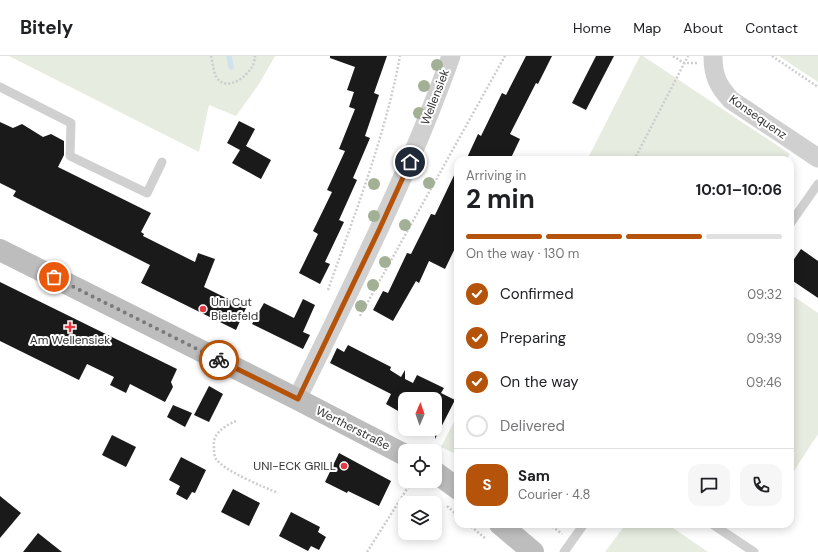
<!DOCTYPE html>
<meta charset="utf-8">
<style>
body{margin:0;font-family:"DM Sans",sans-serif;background:#f6f6f6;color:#202124;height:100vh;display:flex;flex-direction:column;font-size:15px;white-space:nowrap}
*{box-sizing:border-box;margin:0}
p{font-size:13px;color:#757577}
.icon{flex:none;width:22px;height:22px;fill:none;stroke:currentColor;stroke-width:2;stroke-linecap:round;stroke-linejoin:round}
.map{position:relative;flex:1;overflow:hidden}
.details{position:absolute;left:454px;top:100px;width:340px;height:372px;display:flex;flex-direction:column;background:#fff;border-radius:12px;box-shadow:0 2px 10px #0003}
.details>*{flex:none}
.needle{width:26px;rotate:2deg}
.controls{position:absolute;left:398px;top:336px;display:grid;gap:8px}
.controls a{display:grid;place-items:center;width:44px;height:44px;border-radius:8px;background:#fff;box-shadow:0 2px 10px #0003;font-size:20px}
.pin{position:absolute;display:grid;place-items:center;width:34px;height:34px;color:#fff;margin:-17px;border:2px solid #fff;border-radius:50%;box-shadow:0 1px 4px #0007}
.courier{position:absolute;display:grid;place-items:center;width:40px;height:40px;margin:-20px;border:3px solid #b45309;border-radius:50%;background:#fff;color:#222;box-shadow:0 1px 5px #0007}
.headline em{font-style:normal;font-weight:700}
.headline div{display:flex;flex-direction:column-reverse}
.headline{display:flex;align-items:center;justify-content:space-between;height:68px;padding:0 12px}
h1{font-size:26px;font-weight:700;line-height:30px}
.bar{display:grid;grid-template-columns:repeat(4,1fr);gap:6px 4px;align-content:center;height:48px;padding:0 12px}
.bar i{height:5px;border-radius:3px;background:#e0e0e0}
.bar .current{background:#b45309}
.bar p{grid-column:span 4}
.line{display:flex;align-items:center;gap:10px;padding:0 12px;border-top:1px solid #e0e0e0}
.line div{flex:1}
.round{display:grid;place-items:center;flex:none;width:42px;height:42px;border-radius:12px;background:#f6f6f6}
ol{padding:0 12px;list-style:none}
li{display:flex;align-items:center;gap:12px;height:44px}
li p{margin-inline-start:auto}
li .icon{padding:4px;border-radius:50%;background:#b45309;color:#fff;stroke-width:4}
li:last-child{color:#757577}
li i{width:22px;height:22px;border:2px solid #e0e0e0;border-radius:50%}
header{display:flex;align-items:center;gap:24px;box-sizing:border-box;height:56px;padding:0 20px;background:#fff;border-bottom:1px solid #e0e0e0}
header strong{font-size:19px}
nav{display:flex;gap:22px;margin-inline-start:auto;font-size:14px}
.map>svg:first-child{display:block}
.green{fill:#e6ecdf}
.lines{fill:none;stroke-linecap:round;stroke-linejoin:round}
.stream{stroke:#cfe2ee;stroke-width:5.5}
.building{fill:#1a1a1a}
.path{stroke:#cdcdcd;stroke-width:2.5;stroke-dasharray:2 2;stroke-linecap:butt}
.service{stroke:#d0d0d0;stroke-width:9}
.minor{stroke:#d0d0d0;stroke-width:19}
.secondary{stroke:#bdbdbd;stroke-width:22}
.tree{fill:#a2b095}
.done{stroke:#7a7a7a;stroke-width:4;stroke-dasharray:0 7.2}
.route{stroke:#b45309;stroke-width:5}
.poi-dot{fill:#e63946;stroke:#fff;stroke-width:1.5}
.labels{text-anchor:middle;stroke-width:4;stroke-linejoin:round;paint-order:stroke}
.street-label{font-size:12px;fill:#333;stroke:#fff}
.poi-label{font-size:12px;fill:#333;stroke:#fff;text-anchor:start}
</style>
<header>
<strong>Bitely</strong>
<nav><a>Home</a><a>Map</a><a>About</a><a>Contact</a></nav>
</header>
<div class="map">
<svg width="818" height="496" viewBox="0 0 818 496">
<rect width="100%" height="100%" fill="#fff"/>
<g class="green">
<path d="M9,0H275L259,28L236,60L209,49L199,96Z"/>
<path d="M640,0H643L790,98L786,104H587Z"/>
<path d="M779,0H818V26Z"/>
<path d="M790,238L818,257V378L790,421Z"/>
<path d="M458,358V399L441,391Z"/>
<path d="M626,468H667L708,496H605Z"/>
</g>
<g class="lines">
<path class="stream" d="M229,0L231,11"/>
</g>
<g class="building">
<path d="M330,0H387L374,37L379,39L365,80L370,82L353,122L357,124L339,164L344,166L325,206L330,208L320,228L299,217L318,178L313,175L332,136L327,134L345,95L339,93L355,53L349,51L354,36L347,34L355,11L330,2Z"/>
<path d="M526,0H552L538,28L536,27L510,78L520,83L510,104H466L478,78L481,80L502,37L506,39Z"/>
<path d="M596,0H614L586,54L572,47Z"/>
<path d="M239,65L255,73L246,90L271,104L261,123L232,107L240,94L227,87Z"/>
<path d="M0,66L13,72L22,68L43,81L51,78L64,85V99L58,111L151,157L141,176L144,178L143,180L195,206L198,197L215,203L204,231L246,252L236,274L141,227L150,209L13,140L16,135L0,127Z"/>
<path d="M458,111V186L445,213L429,205L419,227L416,225L393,265L373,254L383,235L388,237L407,197L411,198L431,158L435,159Z"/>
<path d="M801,193L818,205V242L790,223V209Z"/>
<path d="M0,226L177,313L171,326L173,331L165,346L130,328L126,337L110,329L114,321L87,308L79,324L0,285Z"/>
<path d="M303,243L315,249L303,276L310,279L303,293L252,268L264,247L294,262Z"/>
<path d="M348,289L391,311L390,314L401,321L405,314V323L413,327L417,319L444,332L441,337L455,344L435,383V343H405V359L386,348L391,338L330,307L337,292L344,296Z"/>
<path d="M209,330L223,338L209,366L194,359Z"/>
<path d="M173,349L192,357L185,371L167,361Z"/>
<path d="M112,379L136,391L126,411L102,399Z"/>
<path d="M339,397L391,425L379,450L348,435L347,437L325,426Z"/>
<path d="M181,401L206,414L195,437L192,436L187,444L176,438L180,430L169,424Z"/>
<path d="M233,433L260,447L249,470L221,456Z"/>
<path d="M0,440L21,457L0,482Z"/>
<path d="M291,456L320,471L318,476L326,481L319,494L311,490L308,495L279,480Z"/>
<path d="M38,477L62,496H23Z"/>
</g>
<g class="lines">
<g class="path">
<path d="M211,0C213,6 213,17 217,22C227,36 247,21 253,9C254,7 255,3 255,0"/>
<path d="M673,0L684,7H697"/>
<path d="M772,0L818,31"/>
<path d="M634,104L688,0"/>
<path d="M328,234C355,157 385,81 400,0"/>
<path d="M360,260L505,0"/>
<path d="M236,365C225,370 212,377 214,391C214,395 214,400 216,403C224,415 264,431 278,437"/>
<path d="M447,450L458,460"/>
<path d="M468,468L486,483"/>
<path d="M549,468L562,478"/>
<path d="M367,496L412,425"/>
</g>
<g class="service">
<path d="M0,31L71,67L70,100L147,137L162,106"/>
<path d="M790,168L818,128"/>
<path d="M712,468L754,496"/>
<path d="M564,496L584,468"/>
</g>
<g class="minor">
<path d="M713,0C713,20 718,30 731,44L818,102"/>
<path d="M297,343C352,230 409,118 451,0"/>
</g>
<g class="secondary">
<path d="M0,194L297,343L405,399"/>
<path d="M435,416L458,433"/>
<path d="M500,468L533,496"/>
</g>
</g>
<g class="tree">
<circle cx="437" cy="9" r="6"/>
<circle cx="424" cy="30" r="6"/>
<circle cx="419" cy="57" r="6"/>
<circle cx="429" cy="127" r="6"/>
<circle cx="374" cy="128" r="6"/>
<circle cx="374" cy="160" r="6"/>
<circle cx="405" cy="169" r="6"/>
<circle cx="385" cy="206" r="6"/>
<circle cx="373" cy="229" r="6"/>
<circle cx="361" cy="250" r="6"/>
</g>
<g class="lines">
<path class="done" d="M54,221L219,304"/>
<path class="route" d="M219,304L298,343L379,174L410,106"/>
</g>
<g class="poi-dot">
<circle cx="203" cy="253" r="4"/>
<path d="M68 265h4v4h4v4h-4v4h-4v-4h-4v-4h4z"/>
<circle cx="344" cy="410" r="4"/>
</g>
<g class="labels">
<g class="street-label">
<text transform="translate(435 41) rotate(-69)" y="4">Wellensiek</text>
<text transform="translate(758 61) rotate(35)" y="4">Konsequenz</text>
<text transform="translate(353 372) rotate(27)" y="4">Wertherstraße</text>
</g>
<g class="poi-label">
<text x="211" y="250">Uni Cut<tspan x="211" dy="14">Bielefeld</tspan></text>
<text x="70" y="288" text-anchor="middle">Am Wellensiek</text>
<text x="336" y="414" text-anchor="end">UNI-ECK GRILL</text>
</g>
</g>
</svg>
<div class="controls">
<a><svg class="needle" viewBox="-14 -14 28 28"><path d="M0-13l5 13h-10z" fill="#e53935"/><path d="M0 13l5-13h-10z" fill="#757577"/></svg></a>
<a><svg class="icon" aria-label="locate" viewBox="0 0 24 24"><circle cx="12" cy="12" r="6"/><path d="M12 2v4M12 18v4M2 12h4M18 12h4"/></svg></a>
<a><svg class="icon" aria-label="layers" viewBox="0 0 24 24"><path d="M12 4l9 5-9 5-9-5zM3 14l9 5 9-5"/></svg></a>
</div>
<div class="pin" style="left:54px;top:221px;background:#ea580c"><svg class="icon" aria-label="bag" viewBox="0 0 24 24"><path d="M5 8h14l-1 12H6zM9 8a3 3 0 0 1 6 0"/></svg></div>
<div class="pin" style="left:410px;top:106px;background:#1f2937"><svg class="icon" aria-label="home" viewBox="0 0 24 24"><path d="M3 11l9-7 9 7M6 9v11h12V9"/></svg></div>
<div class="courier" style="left:219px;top:304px"><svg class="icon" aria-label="bike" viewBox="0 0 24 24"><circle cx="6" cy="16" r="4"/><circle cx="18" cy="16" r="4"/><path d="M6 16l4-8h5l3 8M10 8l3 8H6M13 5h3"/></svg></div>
<section class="details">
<div class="headline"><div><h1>2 min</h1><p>Arriving in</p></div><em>10:01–10:06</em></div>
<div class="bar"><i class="current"></i><i class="current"></i><i class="current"></i><i></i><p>On the way · 130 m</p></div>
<ol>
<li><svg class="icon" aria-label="check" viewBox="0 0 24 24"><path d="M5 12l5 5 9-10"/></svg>Confirmed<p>09:32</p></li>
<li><svg class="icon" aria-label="check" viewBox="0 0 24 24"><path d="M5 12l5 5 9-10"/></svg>Preparing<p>09:39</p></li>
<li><svg class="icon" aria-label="check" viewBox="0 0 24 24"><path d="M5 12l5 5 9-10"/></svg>On the way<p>09:46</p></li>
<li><i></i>Delivered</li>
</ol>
<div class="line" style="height:72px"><b class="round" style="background:#b45309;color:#fff">S</b><div><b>Sam</b><p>Courier · 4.8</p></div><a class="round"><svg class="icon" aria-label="chat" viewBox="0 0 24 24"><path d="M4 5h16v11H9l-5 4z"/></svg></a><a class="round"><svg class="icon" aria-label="phone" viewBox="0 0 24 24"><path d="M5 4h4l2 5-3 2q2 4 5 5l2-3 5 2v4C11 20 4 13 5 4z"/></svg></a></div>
</section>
</div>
